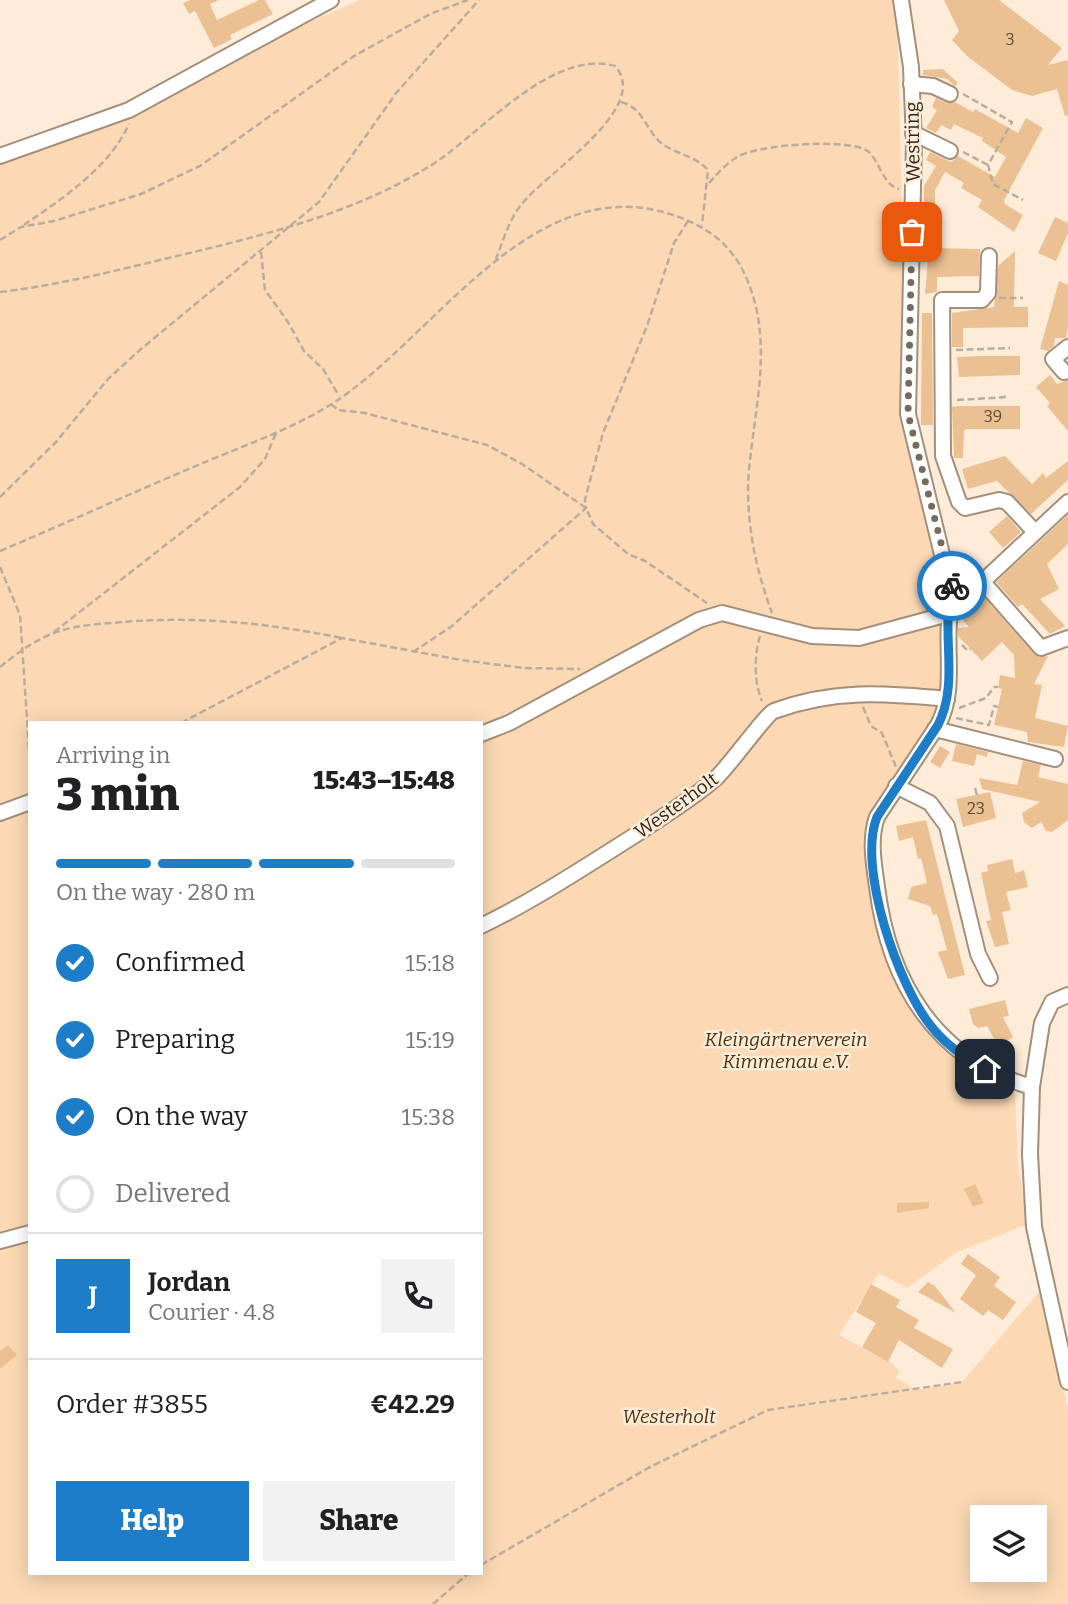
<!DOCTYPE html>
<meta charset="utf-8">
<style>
body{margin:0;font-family:Bitter,serif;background:#f2f2f2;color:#202124;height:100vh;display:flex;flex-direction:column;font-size:26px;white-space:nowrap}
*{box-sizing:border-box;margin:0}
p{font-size:23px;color:#757577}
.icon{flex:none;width:38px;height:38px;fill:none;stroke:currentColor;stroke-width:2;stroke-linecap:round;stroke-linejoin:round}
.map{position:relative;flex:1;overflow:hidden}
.details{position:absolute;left:28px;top:721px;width:455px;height:854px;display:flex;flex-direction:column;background:#fff;border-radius:0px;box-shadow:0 4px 18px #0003}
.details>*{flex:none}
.controls{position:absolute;left:970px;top:1505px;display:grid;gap:14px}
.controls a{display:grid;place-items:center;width:77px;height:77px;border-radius:0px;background:#fff;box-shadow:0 4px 18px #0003;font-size:35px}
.pin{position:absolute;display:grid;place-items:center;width:60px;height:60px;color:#fff;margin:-30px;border-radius:14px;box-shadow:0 4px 10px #0006}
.courier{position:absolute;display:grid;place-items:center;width:70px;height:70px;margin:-35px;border:5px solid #1e7dc9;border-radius:50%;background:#fff;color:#222;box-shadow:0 2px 9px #0007}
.overview em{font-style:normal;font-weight:800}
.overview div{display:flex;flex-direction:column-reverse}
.overview{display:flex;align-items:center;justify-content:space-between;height:119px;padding:0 28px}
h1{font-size:46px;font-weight:800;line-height:52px}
.bar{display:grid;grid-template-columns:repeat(4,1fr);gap:10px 7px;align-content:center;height:84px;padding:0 28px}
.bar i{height:9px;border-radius:5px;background:#e0e0e0}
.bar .selected{background:#1e7dc9}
.bar p{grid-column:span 4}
.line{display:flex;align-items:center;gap:18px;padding:0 28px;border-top:2px solid #e0e0e0}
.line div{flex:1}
.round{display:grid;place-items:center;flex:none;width:74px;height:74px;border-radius:0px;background:#f2f2f2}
ol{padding:0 28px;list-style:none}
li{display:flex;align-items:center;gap:21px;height:77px}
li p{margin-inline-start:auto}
li .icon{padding:7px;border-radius:50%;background:#1e7dc9;color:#fff;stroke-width:4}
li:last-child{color:#757577}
li i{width:38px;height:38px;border:4px solid #e0e0e0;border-radius:50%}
.action{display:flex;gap:14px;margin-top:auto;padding:14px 28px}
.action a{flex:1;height:80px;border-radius:0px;background:#1e7dc9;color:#fff;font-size:28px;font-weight:800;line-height:80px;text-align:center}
.action a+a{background:#f2f2f2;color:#202124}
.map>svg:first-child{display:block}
.green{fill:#fcd9b4;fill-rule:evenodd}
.building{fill:#ebc194}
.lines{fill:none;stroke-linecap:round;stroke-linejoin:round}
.minor-casing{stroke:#a4907a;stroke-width:18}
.path{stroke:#bbad9d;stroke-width:2.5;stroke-dasharray:7 3.5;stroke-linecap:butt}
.minor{stroke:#fff;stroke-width:14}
.done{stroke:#766b5e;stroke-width:7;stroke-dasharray:0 12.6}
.route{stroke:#1e7dc9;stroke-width:9}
.labels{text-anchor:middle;stroke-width:5;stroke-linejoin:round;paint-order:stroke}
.number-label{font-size:16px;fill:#5c4c3a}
.street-label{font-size:19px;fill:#2d251c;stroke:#feecd9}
.park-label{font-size:19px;font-style:italic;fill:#4d310d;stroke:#feecd9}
</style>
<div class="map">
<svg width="1068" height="1604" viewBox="0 0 1068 1604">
<rect width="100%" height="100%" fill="#feecd9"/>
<path class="green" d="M359,0H897L907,427L934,555L943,624V689L937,712L889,785L871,823L900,986L912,1011L937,1043L965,1065L1015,1092L1018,1165L1028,1224L957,1252L907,1288L879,1273L839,1335L892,1363L899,1371L896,1378L917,1390L962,1382L1039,1292L1068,1409V1604H0V159L166,100L289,32ZM30,723H481V1573H30ZM982,1517H1034V1570H982Z"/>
<g class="building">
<path d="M190,0H219L210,4L217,20L259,0H265L273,14L230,35L232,39L214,48L195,11L189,14L183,3Z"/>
<path d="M944,0H999L1062,48L1048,65L1068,60V115L1065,116L1057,89L1032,96L1012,90L967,56L952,40L959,31Z"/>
<path d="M943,69L958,83L955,86L947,79L923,75V70Z"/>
<path d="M936,98L947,103L955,102L973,112L975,109L1018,133L1026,118L1043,128L1004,200L1005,204L1023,215L1014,232L978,207L982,200L961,188L964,183L945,172L935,190V204H924V186L936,166L926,160L930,152L951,162L958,156L995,177L1006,157L982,141L983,138L954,124L951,130L941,125L936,133L926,128L937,110L932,107Z"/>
<path d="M1055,217L1068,223V233L1056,261L1038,253Z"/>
<path d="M929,248L980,249L979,276L937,277V292L925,294Z"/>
<path d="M1015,251L1014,307H1028V327L963,328V347H952V313L994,307L998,266Z"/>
<path d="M1059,281L1068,285V327L1066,338H1055L1054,346L1048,351L1040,349Z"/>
<path d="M922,313H932L933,425H921Z"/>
<path d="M983,356H1020V375L959,377L957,357Z"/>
<path d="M1050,375L1057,384L1068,380V431L1047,406L1050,403L1036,387Z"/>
<path d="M959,406H1020V429H967L964,431L963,458H954L952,407Z"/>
<path d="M1005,456L1032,484L1043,473L1046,478L1068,461V480L1031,514L997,481L968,489L962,469Z"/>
<path d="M1068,515V544L1047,564L1059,589L1040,599L1065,626L1050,634L1022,604L1018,607L996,582Z"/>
<path d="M1007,516L1021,532L1003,548L989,532Z"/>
<path d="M982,595L1034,654L1039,657L1048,656L1034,684L1042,685L1035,718L1068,726L1064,747L1028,742L1027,732L994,725L1002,689L998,688L1000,675L1015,678L1014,655L1002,642L982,661L958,636V628L969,627L960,617Z"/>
<path d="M956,744L988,752L987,757L977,754L974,766L952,761Z"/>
<path d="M940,746L950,752L940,768L930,762Z"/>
<path d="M1023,761L1041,765L1038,777L1068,784V820L1052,832L1046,831L1041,822L1032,828L1024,822L1022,813L1040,802L982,789L979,778L1017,785Z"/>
<path d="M990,792L996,818L963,827L956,799Z"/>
<path d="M926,820L965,975L948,979L938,952L947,950L937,914L933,915L930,906L908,899L911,887L927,883L921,858L918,859L913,837L899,841L896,826Z"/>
<path d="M1012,859L1015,873L1024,870L1028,887L1006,892L1011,910L1002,912L1009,944L995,947L986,921L991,920L981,873L988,871L987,865Z"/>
<path d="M1005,1000L1009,1016L1003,1017L1013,1037L998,1046L987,1026L978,1028L973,1024L969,1009Z"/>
<path d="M975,1184L984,1203L973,1207L964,1189Z"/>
<path d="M929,1202V1208L897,1213V1203Z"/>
<path d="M968,1254L1000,1277L994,1286L1016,1302L1003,1320L988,1310L983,1316L960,1299L976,1275L961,1264Z"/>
<path d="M928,1282L935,1286L956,1313L918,1292Z"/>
<path d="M871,1284L900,1300L896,1307L919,1320L914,1328L953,1349L942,1368L899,1340L888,1362L862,1347L876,1323L856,1312Z"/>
<path d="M8,1345L17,1355L0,1369V1351Z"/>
</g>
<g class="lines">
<defs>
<g id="minor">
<path d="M901,0L911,67L914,141L908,414L953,600C941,640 959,686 938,725L877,817C869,839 874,865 877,887C889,983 936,1060 1032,1087"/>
<path d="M911,84L933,86L950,94"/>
<path d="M913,133L950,151"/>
<path d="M0,156L129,110L331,0"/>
<path d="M989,256L988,293L982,300H942L943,456L959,502L965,508L999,500L1007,502L1035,532"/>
<path d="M1064,372L1053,359L1068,347"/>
<path d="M983,582L1041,648L1068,638"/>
<path d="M935,729L1055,759"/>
<path d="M481,734L509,723L699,620L722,613L812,636L859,638L948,614L1068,502"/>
<path d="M896,786L930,803L947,826L978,954L990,978"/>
<path d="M0,813L30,802"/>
<path d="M481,926C535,900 586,866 637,834C663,816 691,800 715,779C728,768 766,714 774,711C834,689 884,693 947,699"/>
<path d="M1068,995L1052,1002L1042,1023L1032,1087L1030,1154L1034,1227L1068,1382"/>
<path d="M0,1241L30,1233"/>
</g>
</defs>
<use href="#minor" class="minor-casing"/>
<g class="path">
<path d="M963,94L1012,122L988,165L993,184L1023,200"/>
<path d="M621,102C643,108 644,126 659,141C673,154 693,154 708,170L702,225"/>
<path d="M963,152L988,165"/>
<path d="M709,183C717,174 726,164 737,157C755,145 852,137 869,152C880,163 883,185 899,189"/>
<path d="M24,225C63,198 109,168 129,124"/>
<path d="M0,240L21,227L54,221L141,194L200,166L354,56L430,14L468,0"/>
<path d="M261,252L265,290L288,322L304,351L323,369L339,396"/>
<path d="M0,292C60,285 118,270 177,256C264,235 353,214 430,166C480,135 551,48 615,66C653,108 544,174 521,205C509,220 503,241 496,259"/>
<path d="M999,298H1023"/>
<path d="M956,350L1010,348"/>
<path d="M957,400L1008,397"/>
<path d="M331,404L338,410L365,413L487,445L522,464L586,508L593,524L628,554L645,561L707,603"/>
<path d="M0,497L56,442L108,379L141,349L319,202L397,92L479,0"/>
<path d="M0,551C64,524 127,495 191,468C237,448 286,432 330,405C433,341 529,170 670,214C705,225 731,243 746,277C774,341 755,404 749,470C745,519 755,567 772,613"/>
<path d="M0,567L20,615L30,764"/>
<path d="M54,632L240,487L265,459L276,433"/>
<path d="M760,636C754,656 754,683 762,701"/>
<path d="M962,645L968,651L970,649"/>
<path d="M413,652L452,626L586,508L585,499L603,433L647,326L674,243L688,221"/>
<path d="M0,667C16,654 31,643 49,635C72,625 99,624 123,622C201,616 266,623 342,638"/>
<path d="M863,707L871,726L882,733L896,767"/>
<path d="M959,708L986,698L994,687H998"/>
<path d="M956,718L989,725L994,706L998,707"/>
<path d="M181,723L342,638L461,660L524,668L580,669"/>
<path d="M975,788L977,795"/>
<path d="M481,1565L648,1468L768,1410L962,1382"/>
<path d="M433,1604L469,1573"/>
</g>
<use href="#minor" class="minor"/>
</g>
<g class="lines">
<path class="done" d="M912,232L908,414L952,586"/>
<path class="route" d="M952,586C954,598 949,607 948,619C947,654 955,692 938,725L877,817C857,867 898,985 931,1026C945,1044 965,1058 985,1069"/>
</g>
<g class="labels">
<g class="number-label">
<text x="1010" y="45">3</text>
<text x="993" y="422">39</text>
<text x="976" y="814">23</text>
</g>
<g class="street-label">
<text transform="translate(912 142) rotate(-91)" y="7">Westring</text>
<text transform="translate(676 805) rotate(-36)" y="7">Westerholt</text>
</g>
<g class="park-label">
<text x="786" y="1046">Kleingärtnerverein<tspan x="786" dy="22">Kimmenau e.V.</tspan></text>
<text x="669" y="1423">Westerholt</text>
</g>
</g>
</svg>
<div class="controls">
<a><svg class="icon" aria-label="layers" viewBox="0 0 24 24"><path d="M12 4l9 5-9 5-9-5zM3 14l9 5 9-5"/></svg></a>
</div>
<div class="pin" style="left:912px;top:232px;background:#ea580c"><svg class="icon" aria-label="bag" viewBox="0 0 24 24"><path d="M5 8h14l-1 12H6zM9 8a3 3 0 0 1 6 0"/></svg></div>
<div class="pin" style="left:985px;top:1069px;background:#1f2937"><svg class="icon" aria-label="home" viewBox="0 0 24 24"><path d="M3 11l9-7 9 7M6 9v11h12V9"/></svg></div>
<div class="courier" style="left:952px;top:586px"><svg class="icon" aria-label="bike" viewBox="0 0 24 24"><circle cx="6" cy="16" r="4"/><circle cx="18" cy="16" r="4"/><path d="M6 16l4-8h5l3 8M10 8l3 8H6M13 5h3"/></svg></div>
<section class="details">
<div class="overview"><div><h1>3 min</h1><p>Arriving in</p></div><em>15:43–15:48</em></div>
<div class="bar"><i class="selected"></i><i class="selected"></i><i class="selected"></i><i></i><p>On the way · 280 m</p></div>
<ol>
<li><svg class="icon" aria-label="check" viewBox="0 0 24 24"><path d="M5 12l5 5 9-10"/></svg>Confirmed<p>15:18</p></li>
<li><svg class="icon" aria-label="check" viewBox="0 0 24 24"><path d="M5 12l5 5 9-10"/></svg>Preparing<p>15:19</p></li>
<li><svg class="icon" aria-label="check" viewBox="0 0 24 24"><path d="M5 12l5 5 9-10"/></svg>On the way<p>15:38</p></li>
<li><i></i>Delivered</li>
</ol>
<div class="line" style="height:126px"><b class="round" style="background:#1e7dc9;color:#fff">J</b><div><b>Jordan</b><p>Courier · 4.8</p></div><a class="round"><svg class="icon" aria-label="phone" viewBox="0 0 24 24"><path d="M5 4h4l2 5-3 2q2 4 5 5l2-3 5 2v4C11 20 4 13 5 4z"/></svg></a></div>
<div class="line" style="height:91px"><div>Order #3855</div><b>€42.29</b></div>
<div class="action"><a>Help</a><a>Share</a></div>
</section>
</div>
